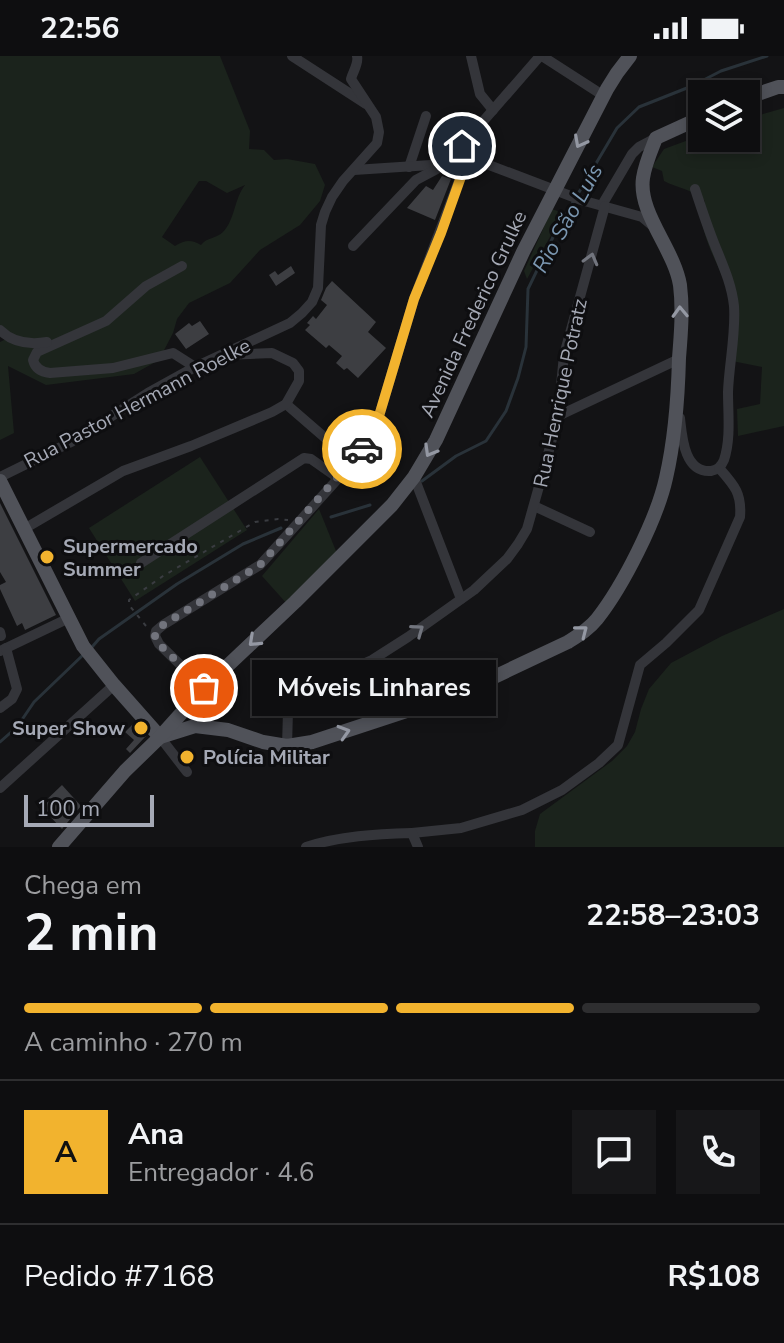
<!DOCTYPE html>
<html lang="pt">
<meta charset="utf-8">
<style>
body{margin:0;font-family:"Nunito Sans",sans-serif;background:#171719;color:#f1f3f6;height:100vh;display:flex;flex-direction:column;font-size:30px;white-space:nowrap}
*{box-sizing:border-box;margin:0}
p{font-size:26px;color:#9b9c9f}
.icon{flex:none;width:44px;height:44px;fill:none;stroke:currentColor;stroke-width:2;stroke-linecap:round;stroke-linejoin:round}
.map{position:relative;height:791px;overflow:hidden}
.drawer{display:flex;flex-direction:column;background:#0e0e10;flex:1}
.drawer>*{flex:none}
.controls{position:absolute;left:688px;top:24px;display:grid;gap:16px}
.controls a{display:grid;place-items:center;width:72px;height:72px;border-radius:0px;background:#0e0e10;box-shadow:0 4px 12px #0003,0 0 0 2px #2e2e30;font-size:40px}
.scale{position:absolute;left:24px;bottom:20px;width:130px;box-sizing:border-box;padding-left:8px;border:4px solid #a5a9b5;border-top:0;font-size:22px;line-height:28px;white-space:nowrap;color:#a5a9b5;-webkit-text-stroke:6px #0e0e10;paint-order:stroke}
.pin{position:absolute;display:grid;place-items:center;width:68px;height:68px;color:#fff;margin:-34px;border:4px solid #fff;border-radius:50%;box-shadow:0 2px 8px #0007}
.courier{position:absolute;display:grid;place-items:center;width:80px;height:80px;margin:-40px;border:6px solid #f2b32e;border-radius:50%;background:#fff;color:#222;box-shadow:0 2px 10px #0007}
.bubble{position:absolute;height:56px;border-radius:0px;background:#0e0e10;box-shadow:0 4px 12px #0003,0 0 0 2px #2e2e30;font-size:26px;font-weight:700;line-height:56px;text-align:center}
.headline em{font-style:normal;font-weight:700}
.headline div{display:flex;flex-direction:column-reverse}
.headline{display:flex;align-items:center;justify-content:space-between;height:136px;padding:0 24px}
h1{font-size:52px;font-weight:700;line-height:60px}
.bar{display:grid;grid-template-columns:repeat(4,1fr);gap:12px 8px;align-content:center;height:96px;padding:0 24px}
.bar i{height:10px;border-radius:6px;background:#2e2e30}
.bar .on{background:#f2b32e}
.bar p{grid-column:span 4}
.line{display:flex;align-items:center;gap:20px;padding:0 24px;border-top:2px solid #2e2e30}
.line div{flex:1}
.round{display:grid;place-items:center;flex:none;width:84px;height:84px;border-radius:0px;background:#171719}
.status{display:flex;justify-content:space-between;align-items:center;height:56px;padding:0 40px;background:#0e0e10;direction:ltr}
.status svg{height:22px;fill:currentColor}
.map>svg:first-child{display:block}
.green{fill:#1b231c;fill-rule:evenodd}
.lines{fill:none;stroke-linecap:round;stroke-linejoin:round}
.stream{stroke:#293239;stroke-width:3}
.building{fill:#3d3e42}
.path{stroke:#3a3c41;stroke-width:2;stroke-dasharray:4 6;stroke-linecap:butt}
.minor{stroke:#34353a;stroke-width:10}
.major{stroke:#505259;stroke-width:14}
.oneway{stroke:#9498a3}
.oneway2{stroke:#72757e}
.done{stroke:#72747d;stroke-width:8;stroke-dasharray:0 14.4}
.route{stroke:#f2b32e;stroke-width:10}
.poi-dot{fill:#f2b32e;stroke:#0e0e10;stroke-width:3}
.labels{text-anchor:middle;stroke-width:6;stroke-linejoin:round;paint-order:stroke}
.street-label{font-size:20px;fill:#a5a9b5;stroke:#0e0e10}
.poi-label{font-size:20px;font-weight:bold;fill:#a5a9b5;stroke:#0e0e10;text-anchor:start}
.water-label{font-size:22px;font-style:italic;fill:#7b97b1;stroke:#0e0e10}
</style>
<div class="status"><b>22:56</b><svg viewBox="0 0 49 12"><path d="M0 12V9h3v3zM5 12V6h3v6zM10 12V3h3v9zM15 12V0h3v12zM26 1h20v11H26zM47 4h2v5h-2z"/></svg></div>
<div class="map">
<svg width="784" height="791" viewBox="0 0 784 791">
<rect width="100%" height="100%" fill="#131315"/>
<g class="green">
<path d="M0,0H220L250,75L249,93L264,94L274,104L287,103L315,108L325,129L320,145L300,169L260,194L230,227L189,247L177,263L173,277L159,304L134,318L46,329L8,310L14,377L0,384V286L4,284L8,276L0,272ZM199,125H206L227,137L245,129C234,143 235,164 223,176C216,183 207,181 201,189C191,183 185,184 175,190L162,181Z"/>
<path d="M784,52V370L738,380L737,353L760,348L762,311L732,305C732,288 734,256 730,241C724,215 692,172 705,145C695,134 677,132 664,125L662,115L652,111L664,93L702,79V82H746V63Z"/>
<path d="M552,153L563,157L527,223L524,215Z"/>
<path d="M200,401L247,474L135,545L89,472Z"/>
<path d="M319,453L338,500L288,549L262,520Z"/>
<path d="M784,553V791H535V775L540,758L612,705L627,690L635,676L641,653L649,633L671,607L722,580Z"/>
</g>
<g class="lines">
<g class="stream">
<path d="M422,425L456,400L486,385L506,355L518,322L526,291L528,233L556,175L617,72L639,51L692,30L721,15L767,0"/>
<path d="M331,461L370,449"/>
<path d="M92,591L99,583L177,528L243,488L281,472"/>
<path d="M0,686L17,671L34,646L83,599"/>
</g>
</g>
<g class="building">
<path d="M442,120L451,123L435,164L407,152L426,130L433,134Z"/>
<path d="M291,210L295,217L276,230L269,219L275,215L278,219Z"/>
<path d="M332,225L376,266L368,276L386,292L358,322L347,312L344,314L336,307L342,300L329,289L326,292L305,274L310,269L307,267L313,260L316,263L327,249L321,244L326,232Z"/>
<path d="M200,265L209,278L186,293L175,278L189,267L192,270Z"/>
<path d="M0,447L56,559L25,574L22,567L17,570L0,533V529L6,526L0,516Z"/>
<path d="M134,667L146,680L130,697L126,693L134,684L125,676Z"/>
<path d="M62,729L81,750L62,773L40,750Z"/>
</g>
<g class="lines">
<path class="path" d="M146,570L129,549V544L163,520L255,466L278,463L288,464"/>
<g class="minor">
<path d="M292,0L366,48"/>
<path d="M471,0L480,38L493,54"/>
<path d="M542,0L604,40"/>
<path d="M409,111L426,60"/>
<path d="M354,114L446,108L468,101L581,144L642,161L655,172"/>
<path d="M602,149L632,98L639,91L656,82"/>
<path d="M353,190L416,124L446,108L540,0"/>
<path d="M182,210L146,230L106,265L37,296L33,304C35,312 41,316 50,317L113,312L173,297L195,311"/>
<path d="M0,274C13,287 29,289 47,286"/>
<path d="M286,348L353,406"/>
<path d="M558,360L679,303"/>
<path d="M680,362C682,380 684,417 711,415C718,414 722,409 724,404C731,383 728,358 728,336C729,308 736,278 734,250C732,231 725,214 718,197C709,176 702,154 695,133"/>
<path d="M0,421L71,386L148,337L195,311L290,267L302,257L312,246L318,232L321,169L325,156L332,141L343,125L377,87L379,76L376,61L351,23C353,15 359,8 357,0"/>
<path d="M414,421L461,543"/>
<path d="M534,450L590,476"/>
<path d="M24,473L123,415L191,390L272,356L286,348L299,325V315L293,307L272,297L224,299"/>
<path d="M141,507L304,402L311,403L338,422"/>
<path d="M0,576L1,580"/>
<path d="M0,595L67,563"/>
<path d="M204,632L159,588L155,580L156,575L163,569L260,509L353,406L369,384L379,360L414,243L468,101"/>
<path d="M0,652L12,643L17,633L6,592"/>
<path d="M160,681L187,716"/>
<path d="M287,690L288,655L299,639L320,627L372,604L408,581L474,534L507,503L518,488L527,473L547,402L558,360L564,299L605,150"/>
<path d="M0,732L114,629"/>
<path d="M412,777L461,772L522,754L562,734L599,707L618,689L640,609L666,587L699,554L740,461C742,437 734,429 719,412"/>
<path d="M306,791C340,780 376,778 412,777L418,791"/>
</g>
<g class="major">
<path d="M746,42L778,31H784"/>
<path d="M0,425L83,590L114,629L160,681"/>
<path d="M160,681L195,670L228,674L263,686L287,690L312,686L458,638L568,586C579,579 589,573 597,563C623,530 657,463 666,422C675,383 678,342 679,302C681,278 683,253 680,229C674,193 638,157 643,122C645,108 651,95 656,82L702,61"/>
<path d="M59,791L125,715L160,681L204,632L295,546L392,449L414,421L436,384L523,196L607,33L617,17L630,0"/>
</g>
</g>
<defs><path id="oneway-chevron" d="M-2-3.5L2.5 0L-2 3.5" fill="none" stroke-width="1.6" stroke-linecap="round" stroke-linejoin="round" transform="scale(2)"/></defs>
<g class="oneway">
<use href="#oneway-chevron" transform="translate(580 86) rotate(118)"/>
<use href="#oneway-chevron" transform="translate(680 256) rotate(-92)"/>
<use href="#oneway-chevron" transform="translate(430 395) rotate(120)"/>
<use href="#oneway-chevron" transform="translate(582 575) rotate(-38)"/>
<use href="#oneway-chevron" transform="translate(254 585) rotate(137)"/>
<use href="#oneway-chevron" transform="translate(344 676) rotate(-17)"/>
</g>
<g class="oneway2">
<use href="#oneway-chevron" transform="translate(591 203) rotate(-75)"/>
<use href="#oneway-chevron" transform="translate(418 574) rotate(-36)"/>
</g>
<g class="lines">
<path class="done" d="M204,632L159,588L155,580L158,572L163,569L260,509L362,393"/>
<path class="route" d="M362,393L369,384L379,360L414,243L441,177L468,101L446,108L462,90"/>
</g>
<g class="poi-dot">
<circle cx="47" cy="501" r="8"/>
<circle cx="141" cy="672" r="8"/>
<circle cx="187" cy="701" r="8"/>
</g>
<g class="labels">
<g class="street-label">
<text transform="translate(473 258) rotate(-65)" y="7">Avenida Frederico Grulke</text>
<text transform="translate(560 337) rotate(-78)" y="7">Rua Henrique Potratz</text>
<text transform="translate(137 347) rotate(-28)" y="7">Rua Pastor Hermann Roelke</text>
</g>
<g class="poi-label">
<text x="63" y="497">Supermercado<tspan x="63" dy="23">Summer</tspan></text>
<text x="125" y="679" text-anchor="end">Super Show</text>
<text x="203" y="708">Polícia Militar</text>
</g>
<g class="water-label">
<text transform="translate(567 162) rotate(-61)" y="8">Rio São Luís</text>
</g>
</g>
</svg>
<div class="controls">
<a><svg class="icon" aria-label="layers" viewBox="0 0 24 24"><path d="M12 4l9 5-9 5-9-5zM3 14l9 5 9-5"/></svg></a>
</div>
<div class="scale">100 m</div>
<div class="pin" style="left:204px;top:632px;background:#ea580c"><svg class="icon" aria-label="bag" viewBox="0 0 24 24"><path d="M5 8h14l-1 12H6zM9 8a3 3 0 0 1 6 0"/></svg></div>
<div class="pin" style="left:462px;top:90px;background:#1f2937"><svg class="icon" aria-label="home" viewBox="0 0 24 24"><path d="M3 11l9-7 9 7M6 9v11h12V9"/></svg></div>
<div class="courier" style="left:362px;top:393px"><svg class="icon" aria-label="car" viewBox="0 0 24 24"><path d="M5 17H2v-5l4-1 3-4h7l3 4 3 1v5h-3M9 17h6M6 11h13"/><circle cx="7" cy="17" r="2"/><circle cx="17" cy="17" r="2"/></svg></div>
<div class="bubble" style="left:252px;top:604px;width:244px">Móveis Linhares</div>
</div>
<section class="drawer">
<div class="headline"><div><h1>2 min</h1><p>Chega em</p></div><em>22:58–23:03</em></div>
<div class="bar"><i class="on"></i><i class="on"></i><i class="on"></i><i></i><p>A caminho · 270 m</p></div>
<div class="line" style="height:144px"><b class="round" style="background:#f2b32e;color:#111">A</b><div><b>Ana</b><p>Entregador · 4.6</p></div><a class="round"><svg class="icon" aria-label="chat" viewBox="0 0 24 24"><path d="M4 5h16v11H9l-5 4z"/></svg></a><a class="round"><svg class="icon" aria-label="phone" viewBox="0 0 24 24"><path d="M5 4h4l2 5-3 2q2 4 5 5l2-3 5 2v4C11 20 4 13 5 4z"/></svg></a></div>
<div class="line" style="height:104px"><div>Pedido #7168</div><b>R$108</b></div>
</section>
